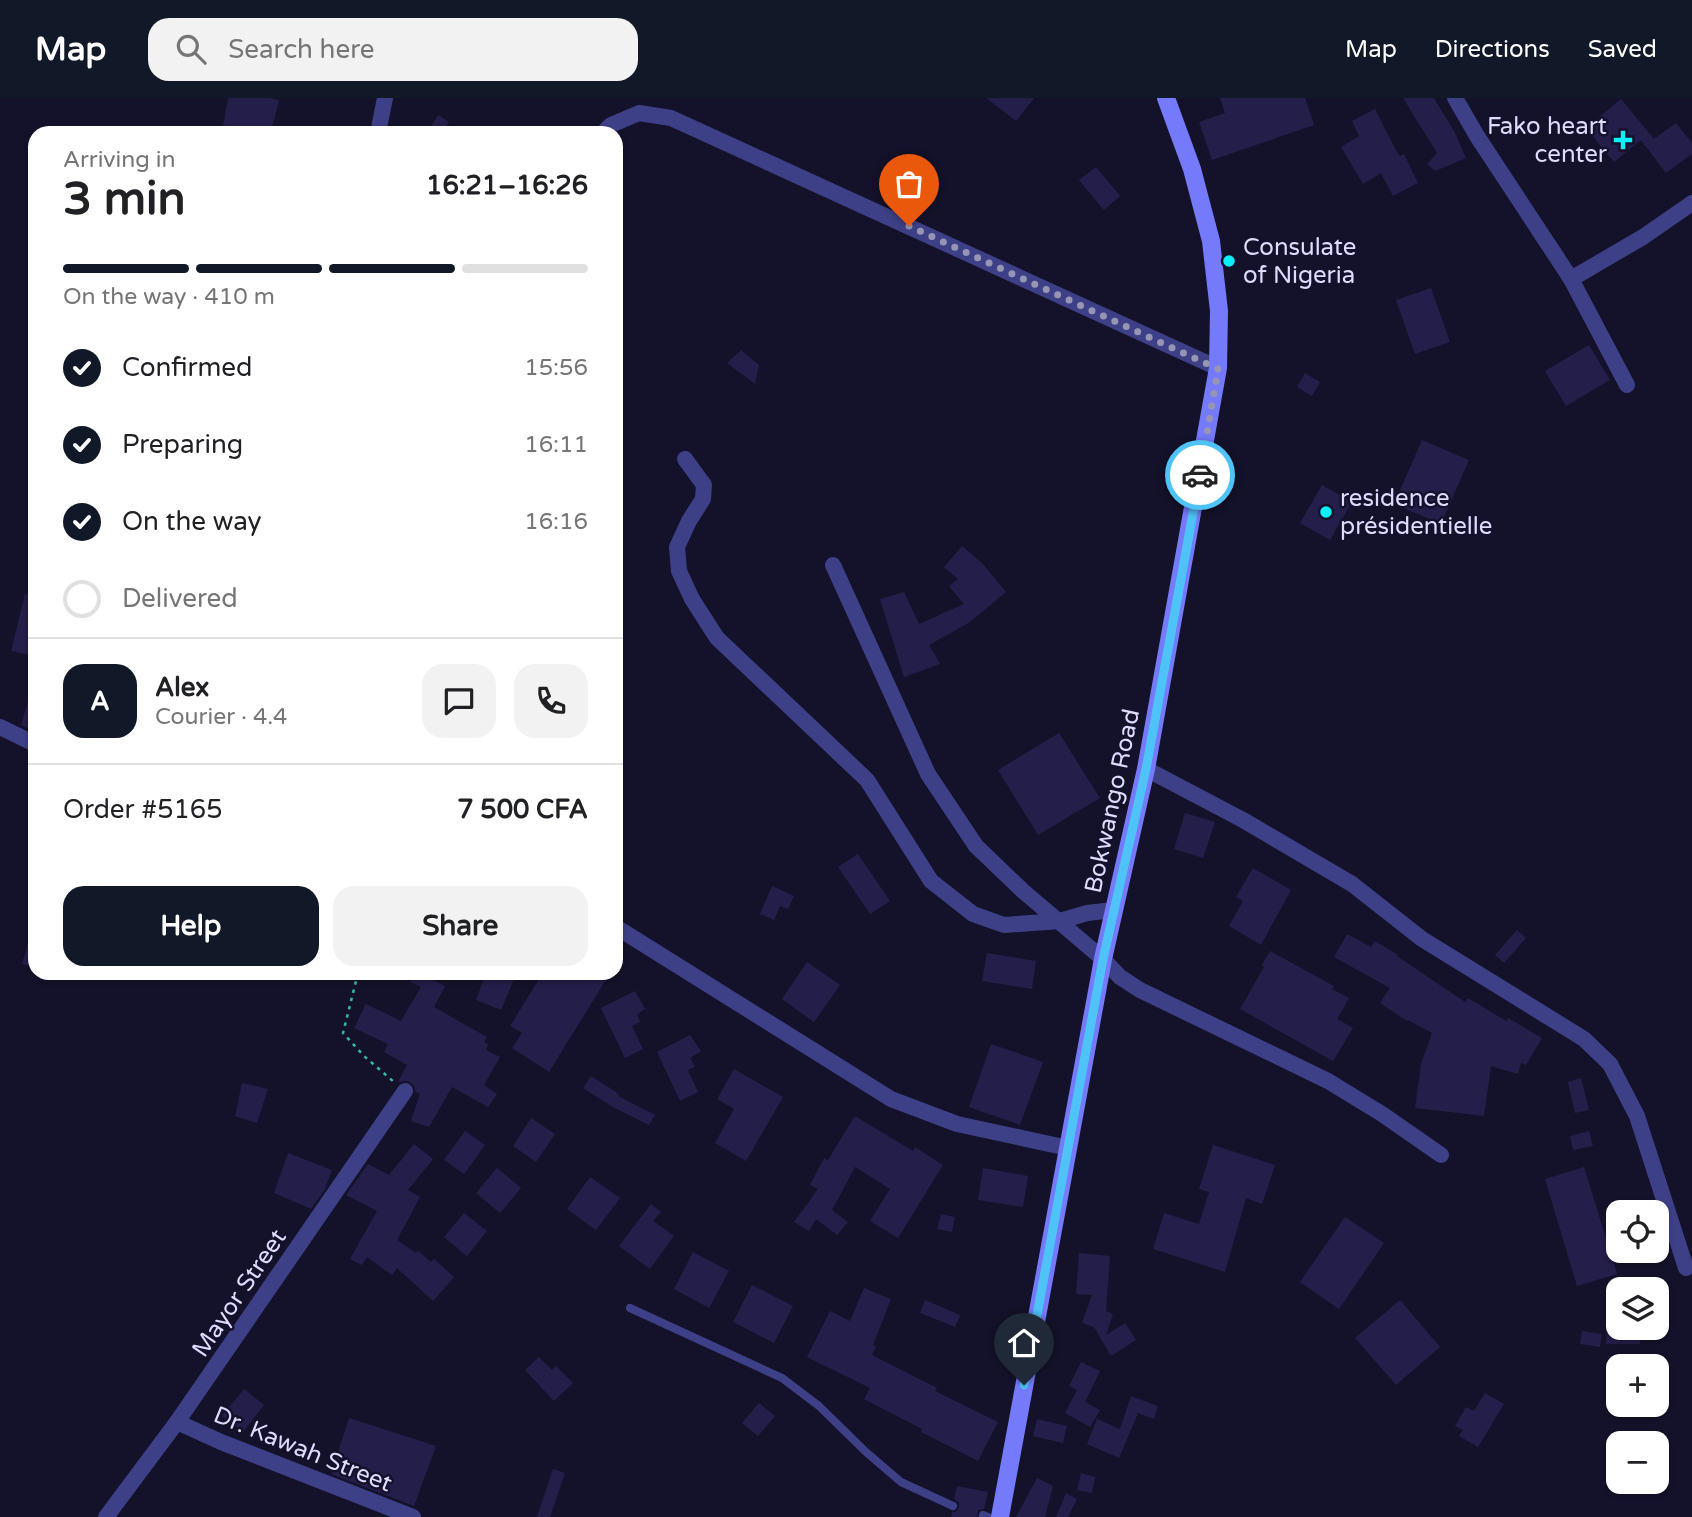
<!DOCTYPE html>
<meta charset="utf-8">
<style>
body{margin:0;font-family:"Varela Round",sans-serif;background:#f2f2f2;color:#202124;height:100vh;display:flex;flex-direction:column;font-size:26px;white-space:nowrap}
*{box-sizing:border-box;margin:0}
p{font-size:23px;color:#757577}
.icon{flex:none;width:38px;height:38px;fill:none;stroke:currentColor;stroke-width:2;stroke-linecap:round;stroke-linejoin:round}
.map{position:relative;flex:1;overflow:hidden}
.side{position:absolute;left:28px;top:28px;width:595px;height:854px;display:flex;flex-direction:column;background:#fff;border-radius:21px;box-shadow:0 2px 5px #0004}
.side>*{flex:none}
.buttons{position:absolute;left:1606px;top:1102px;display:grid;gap:14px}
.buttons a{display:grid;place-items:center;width:63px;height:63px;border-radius:14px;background:#fff;box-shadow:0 2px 5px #0004;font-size:35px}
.pin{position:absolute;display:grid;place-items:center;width:60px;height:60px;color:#fff;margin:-72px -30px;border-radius:50% 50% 50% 0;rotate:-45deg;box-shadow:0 0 7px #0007}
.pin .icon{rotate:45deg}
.courier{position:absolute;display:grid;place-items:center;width:70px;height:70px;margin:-35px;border:5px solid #4fc3f7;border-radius:50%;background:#fff;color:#222;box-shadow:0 2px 9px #0007}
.headline em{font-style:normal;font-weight:800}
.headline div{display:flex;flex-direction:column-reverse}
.headline{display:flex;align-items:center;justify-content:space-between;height:119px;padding:0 35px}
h1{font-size:46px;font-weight:800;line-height:52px}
.bar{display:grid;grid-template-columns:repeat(4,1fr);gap:10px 7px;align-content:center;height:84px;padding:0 35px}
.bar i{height:9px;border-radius:5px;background:#e0e0e0}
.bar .current{background:#111827}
.bar p{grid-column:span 4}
.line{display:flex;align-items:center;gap:18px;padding:0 35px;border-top:2px solid #e0e0e0}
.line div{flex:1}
.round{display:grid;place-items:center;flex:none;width:74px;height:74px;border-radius:21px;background:#f2f2f2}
ol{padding:0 35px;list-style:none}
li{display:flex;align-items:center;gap:21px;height:77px}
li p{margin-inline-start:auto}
li .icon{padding:7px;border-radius:50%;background:#111827;color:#fff;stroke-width:4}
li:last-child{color:#757577}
li i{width:38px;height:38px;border:4px solid #e0e0e0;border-radius:50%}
.cta{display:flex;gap:14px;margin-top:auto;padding:14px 35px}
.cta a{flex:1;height:80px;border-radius:21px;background:#111827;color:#fff;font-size:28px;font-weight:800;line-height:80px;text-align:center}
.cta a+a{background:#f2f2f2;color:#202124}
header{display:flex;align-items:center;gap:42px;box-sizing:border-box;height:98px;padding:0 35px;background:#111827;color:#fff}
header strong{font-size:33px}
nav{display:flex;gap:38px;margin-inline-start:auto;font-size:24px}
.search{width:490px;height:63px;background:#f2f2f2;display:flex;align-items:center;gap:18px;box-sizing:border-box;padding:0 24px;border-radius:21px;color:#757577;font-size:26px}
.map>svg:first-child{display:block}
.building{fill:#241e4a}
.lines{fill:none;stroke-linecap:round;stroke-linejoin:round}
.path{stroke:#34b9a9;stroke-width:2.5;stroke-dasharray:3.5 5;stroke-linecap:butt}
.lane{stroke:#3e4087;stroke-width:8}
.street{stroke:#3e4087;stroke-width:16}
.secondary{stroke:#757afb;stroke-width:18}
.done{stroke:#9795b4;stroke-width:7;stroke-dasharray:0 12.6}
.route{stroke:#4fc3f7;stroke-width:9}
.poi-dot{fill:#0deff8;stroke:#14122a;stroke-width:2.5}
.labels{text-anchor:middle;stroke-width:5;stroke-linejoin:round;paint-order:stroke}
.poi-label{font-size:24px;fill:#dddbfe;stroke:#14122a;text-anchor:start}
.street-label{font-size:24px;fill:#dddbfe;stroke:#14122a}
</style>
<header>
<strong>Map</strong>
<div class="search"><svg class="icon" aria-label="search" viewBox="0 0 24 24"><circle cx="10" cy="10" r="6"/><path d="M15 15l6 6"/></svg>Search here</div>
<nav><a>Map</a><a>Directions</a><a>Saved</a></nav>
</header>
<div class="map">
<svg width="1692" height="1419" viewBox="0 0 1692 1419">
<rect width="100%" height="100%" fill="#14122a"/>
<g class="building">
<path d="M228,0H270L279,2L271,35H222Z"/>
<path d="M986,0H1034L1016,23Z"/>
<path d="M1220,0H1305L1314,27L1212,62L1199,24L1225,15Z"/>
<path d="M1403,0H1434L1455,35L1466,60L1435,73L1427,66L1437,55Z"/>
<path d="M1621,1L1654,41L1676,25L1692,45V56L1666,75L1641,42L1614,64L1586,30Z"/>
<path d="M1375,11L1399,58L1404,56L1418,85L1393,98L1381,75L1363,86L1341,49L1359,38L1352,23Z"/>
<path d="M438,17L449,24L443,35H427Z"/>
<path d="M1096,69L1120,98L1104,112L1079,82Z"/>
<path d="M1431,190L1450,244L1415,256L1396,202Z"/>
<path d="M1589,247L1610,282L1566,308L1545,273Z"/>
<path d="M741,252L759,267L755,286L727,265Z"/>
<path d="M1305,275L1320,284L1312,298L1297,289Z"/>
<path d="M1422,342L1469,362L1441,426L1394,406Z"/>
<path d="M1322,387L1352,404L1330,442L1300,425Z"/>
<path d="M962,448L982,465L1006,494L970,524L929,547L940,566L904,579L880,501L904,494L919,526L964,506L949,488L958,481L944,469Z"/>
<path d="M25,496L35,498V558L11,553Z"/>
<path d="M32,589L35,590V634L21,627Z"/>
<path d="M1059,635L1100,700L1038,737L998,672Z"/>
<path d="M1185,715L1215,724L1203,760L1174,751Z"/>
<path d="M858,756L890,803L870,816L838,769Z"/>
<path d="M1253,770L1291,792L1261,847L1229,828L1243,803L1236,799Z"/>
<path d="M772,788L794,798L788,811L780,808L774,822L760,816Z"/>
<path d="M1517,832L1526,840L1504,865L1495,857Z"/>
<path d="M31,833H35V869L22,866Z"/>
<path d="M1347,836L1371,849L1375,843L1398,857L1397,858L1465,904L1468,900L1506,923L1508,920L1542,940L1526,967L1521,965L1518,976L1491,968L1484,1018L1415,1010L1421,966L1432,935L1408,922L1407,923L1380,905L1390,890L1334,859Z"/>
<path d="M1270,853L1334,888L1332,891L1349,900L1337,921L1353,930L1333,963L1240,911L1264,869L1262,867Z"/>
<path d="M987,855L1036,863L1032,891L982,883Z"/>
<path d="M807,864L840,887L814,924L782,901Z"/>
<path d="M415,875H420L445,888L434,909L487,939L484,944L488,946L486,952L500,959L484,987L497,996L488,1009L452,989L429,1029L411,1023L420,996L415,993L414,988L410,984L405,983L398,984L407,967L384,954L388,946L354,930L366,906L401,923L421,889L410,884Z"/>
<path d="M486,875H505L515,879L501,912L476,902Z"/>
<path d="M543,875H610L549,974L512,950L522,935L510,928Z"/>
<path d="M635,893L645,911L637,916L640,924L632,928L643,951L625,960L601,910Z"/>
<path d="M690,937L701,953L690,960L695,969L688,972L698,994L680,1003L657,954Z"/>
<path d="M991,946L1043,964L1020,1027L992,1017V1016L991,1017L969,1009Z"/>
<path d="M734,971L783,999L746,1063L715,1045L734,1011L717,1001Z"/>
<path d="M591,978L619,996L618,998L655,1017L649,1027L613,1009L583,990Z"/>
<path d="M1581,980L1589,1012L1575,1015L1568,984Z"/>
<path d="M242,985L268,991L257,1025L235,1018Z"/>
<path d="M855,1018L913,1053L915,1049L943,1067L898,1140L870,1123L890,1091L855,1069L832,1112L848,1124L837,1137L816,1121L809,1133L794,1124L818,1091L810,1087L824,1060L828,1062Z"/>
<path d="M531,1020L555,1036L536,1064L513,1048Z"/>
<path d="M465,1033L485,1047L464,1076L444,1062Z"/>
<path d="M1589,1033L1593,1048L1573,1052L1570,1038Z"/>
<path d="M414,1046L433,1061L408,1092L420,1099L397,1142L416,1155L418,1153L431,1164L434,1161L454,1179L433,1203L397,1170L392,1177L367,1159L362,1167L350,1161L377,1113L346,1097L368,1066L389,1077Z"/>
<path d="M1213,1047L1275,1067L1262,1106L1246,1100L1225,1174L1153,1151L1164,1115L1199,1126L1209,1094L1199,1091Z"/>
<path d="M288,1055L332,1072L325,1091L311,1111L274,1095Z"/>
<path d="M1584,1069L1617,1176L1577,1188L1545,1081Z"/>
<path d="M497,1070L521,1090L500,1115L476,1095Z"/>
<path d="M983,1070L1028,1078L1023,1109L978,1102Z"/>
<path d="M590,1079L620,1100L596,1132L567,1111Z"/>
<path d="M651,1106L661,1114L653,1123L674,1138L650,1171L619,1148Z"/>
<path d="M464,1115L487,1133L467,1158L444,1139Z"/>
<path d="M941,1116L955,1119L952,1134L937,1131Z"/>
<path d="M1345,1119L1384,1145L1339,1211L1300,1184Z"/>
<path d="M693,1154L729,1173L709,1210L674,1191Z"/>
<path d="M1079,1155L1110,1158L1106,1213L1113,1216L1106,1237L1125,1225L1136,1242L1111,1258L1094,1229L1082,1225L1092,1197L1076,1196Z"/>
<path d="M752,1187L793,1208L774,1245L733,1224Z"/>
<path d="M864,1190L891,1201L873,1247L876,1248L872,1257L937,1290L935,1293L998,1324L978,1363L921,1334L922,1331L864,1301L870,1290L807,1259L830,1213L850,1223Z"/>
<path d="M925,1202L960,1217L955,1229L920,1215Z"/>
<path d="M1400,1202L1440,1249L1396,1287L1355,1240Z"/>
<path d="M1607,1205H1619V1230H1640V1246H1606Z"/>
<path d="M1582,1233L1602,1236L1600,1249L1580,1246Z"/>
<path d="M539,1259L552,1272L556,1268L573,1285L554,1303L525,1272Z"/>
<path d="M1081,1264L1100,1273L1085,1304L1100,1312L1090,1329L1065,1315L1077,1292L1069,1288Z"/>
<path d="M244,1291L264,1307L243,1334L222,1318Z"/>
<path d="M1485,1295L1504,1306L1478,1349L1459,1338L1463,1332L1455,1328L1466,1309L1474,1313Z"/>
<path d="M1131,1298L1158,1308L1154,1321L1138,1315L1119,1360L1087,1346L1097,1321L1120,1331Z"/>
<path d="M759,1305L775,1318L758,1338L742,1325Z"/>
<path d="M349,1320L436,1348L414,1408L331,1376Z"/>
<path d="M1037,1321L1067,1328L1063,1345L1033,1338Z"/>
<path d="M553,1371L565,1375L550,1419H537Z"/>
<path d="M1081,1375L1095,1379L1092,1395L1077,1392Z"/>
<path d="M1037,1380L1053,1388L1045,1419H1016Z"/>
<path d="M957,1388L988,1394L984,1411L978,1412L977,1419H951L952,1414H956L959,1410V1405L954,1401Z"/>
<path d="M1066,1395L1077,1401L1068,1419H1056Z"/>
</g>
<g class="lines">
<path class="path" d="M358,875L343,935L364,958L394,984"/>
<g class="lane">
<path d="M630,1210L782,1280L819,1308L866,1354L901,1384L953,1408"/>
<path d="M983,1417L988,1419"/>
</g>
<g class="street">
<path d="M1455,0L1477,38L1571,181L1627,287"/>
<path d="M378,35L385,0"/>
<path d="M603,35L611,27L639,15L671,20L1218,270"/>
<path d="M1571,181L1643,139L1692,105"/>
<path d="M685,361L704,387L703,401L689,423L677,449L679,473L692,501L717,540L867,682L931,783L973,816L1004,827L1060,823L1087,815L1114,812"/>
<path d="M833,467L928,676L976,748L1023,793L1103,861L1120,879L1140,892L1328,983L1382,1016L1441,1057"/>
<path d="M0,629L35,646"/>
<path d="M1146,671L1243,722L1352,786L1422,841L1584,941L1610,966L1637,1018L1686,1170"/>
<path d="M616,829L891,1001L957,1026L1068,1050"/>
<path d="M177,1324L221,1344L413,1419"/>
<path d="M106,1419L177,1324L405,993"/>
</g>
<path class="secondary" d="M1000,1419L1103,861L1146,671L1218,270L1219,213L1211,143L1192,71L1166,0"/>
</g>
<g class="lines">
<path class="done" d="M909,128L1218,271L1200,377"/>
<path class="route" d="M1024,1287L1103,861L1146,671L1200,377"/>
</g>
<g class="poi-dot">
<path d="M1619.5 31.5h7v7h7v7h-7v7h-7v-7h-7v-7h7z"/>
<circle cx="1229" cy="163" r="7"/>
<circle cx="1326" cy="414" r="7"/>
</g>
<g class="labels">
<g class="poi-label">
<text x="1607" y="36" text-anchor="end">Fako heart<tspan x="1607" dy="28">center</tspan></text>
<text x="1243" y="157">Consulate<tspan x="1243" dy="28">of Nigeria</tspan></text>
<text x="1340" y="408">residence<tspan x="1340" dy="28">présidentielle</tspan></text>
</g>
<g class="street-label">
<text transform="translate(1112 703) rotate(-78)" y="8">Bokwango Road</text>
<text transform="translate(239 1195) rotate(-56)" y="8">Mayor Street</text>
<text transform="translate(303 1351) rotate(22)" y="8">Dr. Kawah Street</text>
</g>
</g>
</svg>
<div class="buttons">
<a><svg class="icon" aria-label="locate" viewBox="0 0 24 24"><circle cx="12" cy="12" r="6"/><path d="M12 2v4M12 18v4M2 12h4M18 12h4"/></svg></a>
<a><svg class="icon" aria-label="layers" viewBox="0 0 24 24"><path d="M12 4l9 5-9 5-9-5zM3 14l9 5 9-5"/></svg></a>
<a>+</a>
<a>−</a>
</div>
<div class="pin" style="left:909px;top:128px;background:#ea580c"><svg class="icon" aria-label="bag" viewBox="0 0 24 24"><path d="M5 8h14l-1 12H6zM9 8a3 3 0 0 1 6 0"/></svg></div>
<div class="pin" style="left:1024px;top:1287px;background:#1f2937"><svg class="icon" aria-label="home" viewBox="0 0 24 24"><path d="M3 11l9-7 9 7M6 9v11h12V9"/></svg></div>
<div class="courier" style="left:1200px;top:377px"><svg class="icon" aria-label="car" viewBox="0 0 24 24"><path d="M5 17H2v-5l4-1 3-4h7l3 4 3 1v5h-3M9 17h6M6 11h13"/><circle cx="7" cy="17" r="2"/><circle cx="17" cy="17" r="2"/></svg></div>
<section class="side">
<div class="headline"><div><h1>3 min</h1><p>Arriving in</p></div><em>16:21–16:26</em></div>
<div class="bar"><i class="current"></i><i class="current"></i><i class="current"></i><i></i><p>On the way · 410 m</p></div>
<ol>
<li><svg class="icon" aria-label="check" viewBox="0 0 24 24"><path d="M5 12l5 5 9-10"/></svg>Confirmed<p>15:56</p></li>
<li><svg class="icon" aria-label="check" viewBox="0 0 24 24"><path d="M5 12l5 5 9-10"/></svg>Preparing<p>16:11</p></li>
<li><svg class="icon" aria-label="check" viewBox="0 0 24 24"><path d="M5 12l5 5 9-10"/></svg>On the way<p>16:16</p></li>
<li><i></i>Delivered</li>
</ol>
<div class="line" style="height:126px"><b class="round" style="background:#111827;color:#fff">A</b><div><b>Alex</b><p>Courier · 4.4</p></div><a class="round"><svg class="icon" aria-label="chat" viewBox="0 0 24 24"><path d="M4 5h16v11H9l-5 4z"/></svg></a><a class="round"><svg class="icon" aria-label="phone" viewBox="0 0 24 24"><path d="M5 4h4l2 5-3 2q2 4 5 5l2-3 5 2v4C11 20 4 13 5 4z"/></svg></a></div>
<div class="line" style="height:91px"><div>Order #5165</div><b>7 500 CFA</b></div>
<div class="cta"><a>Help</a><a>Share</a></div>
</section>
</div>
